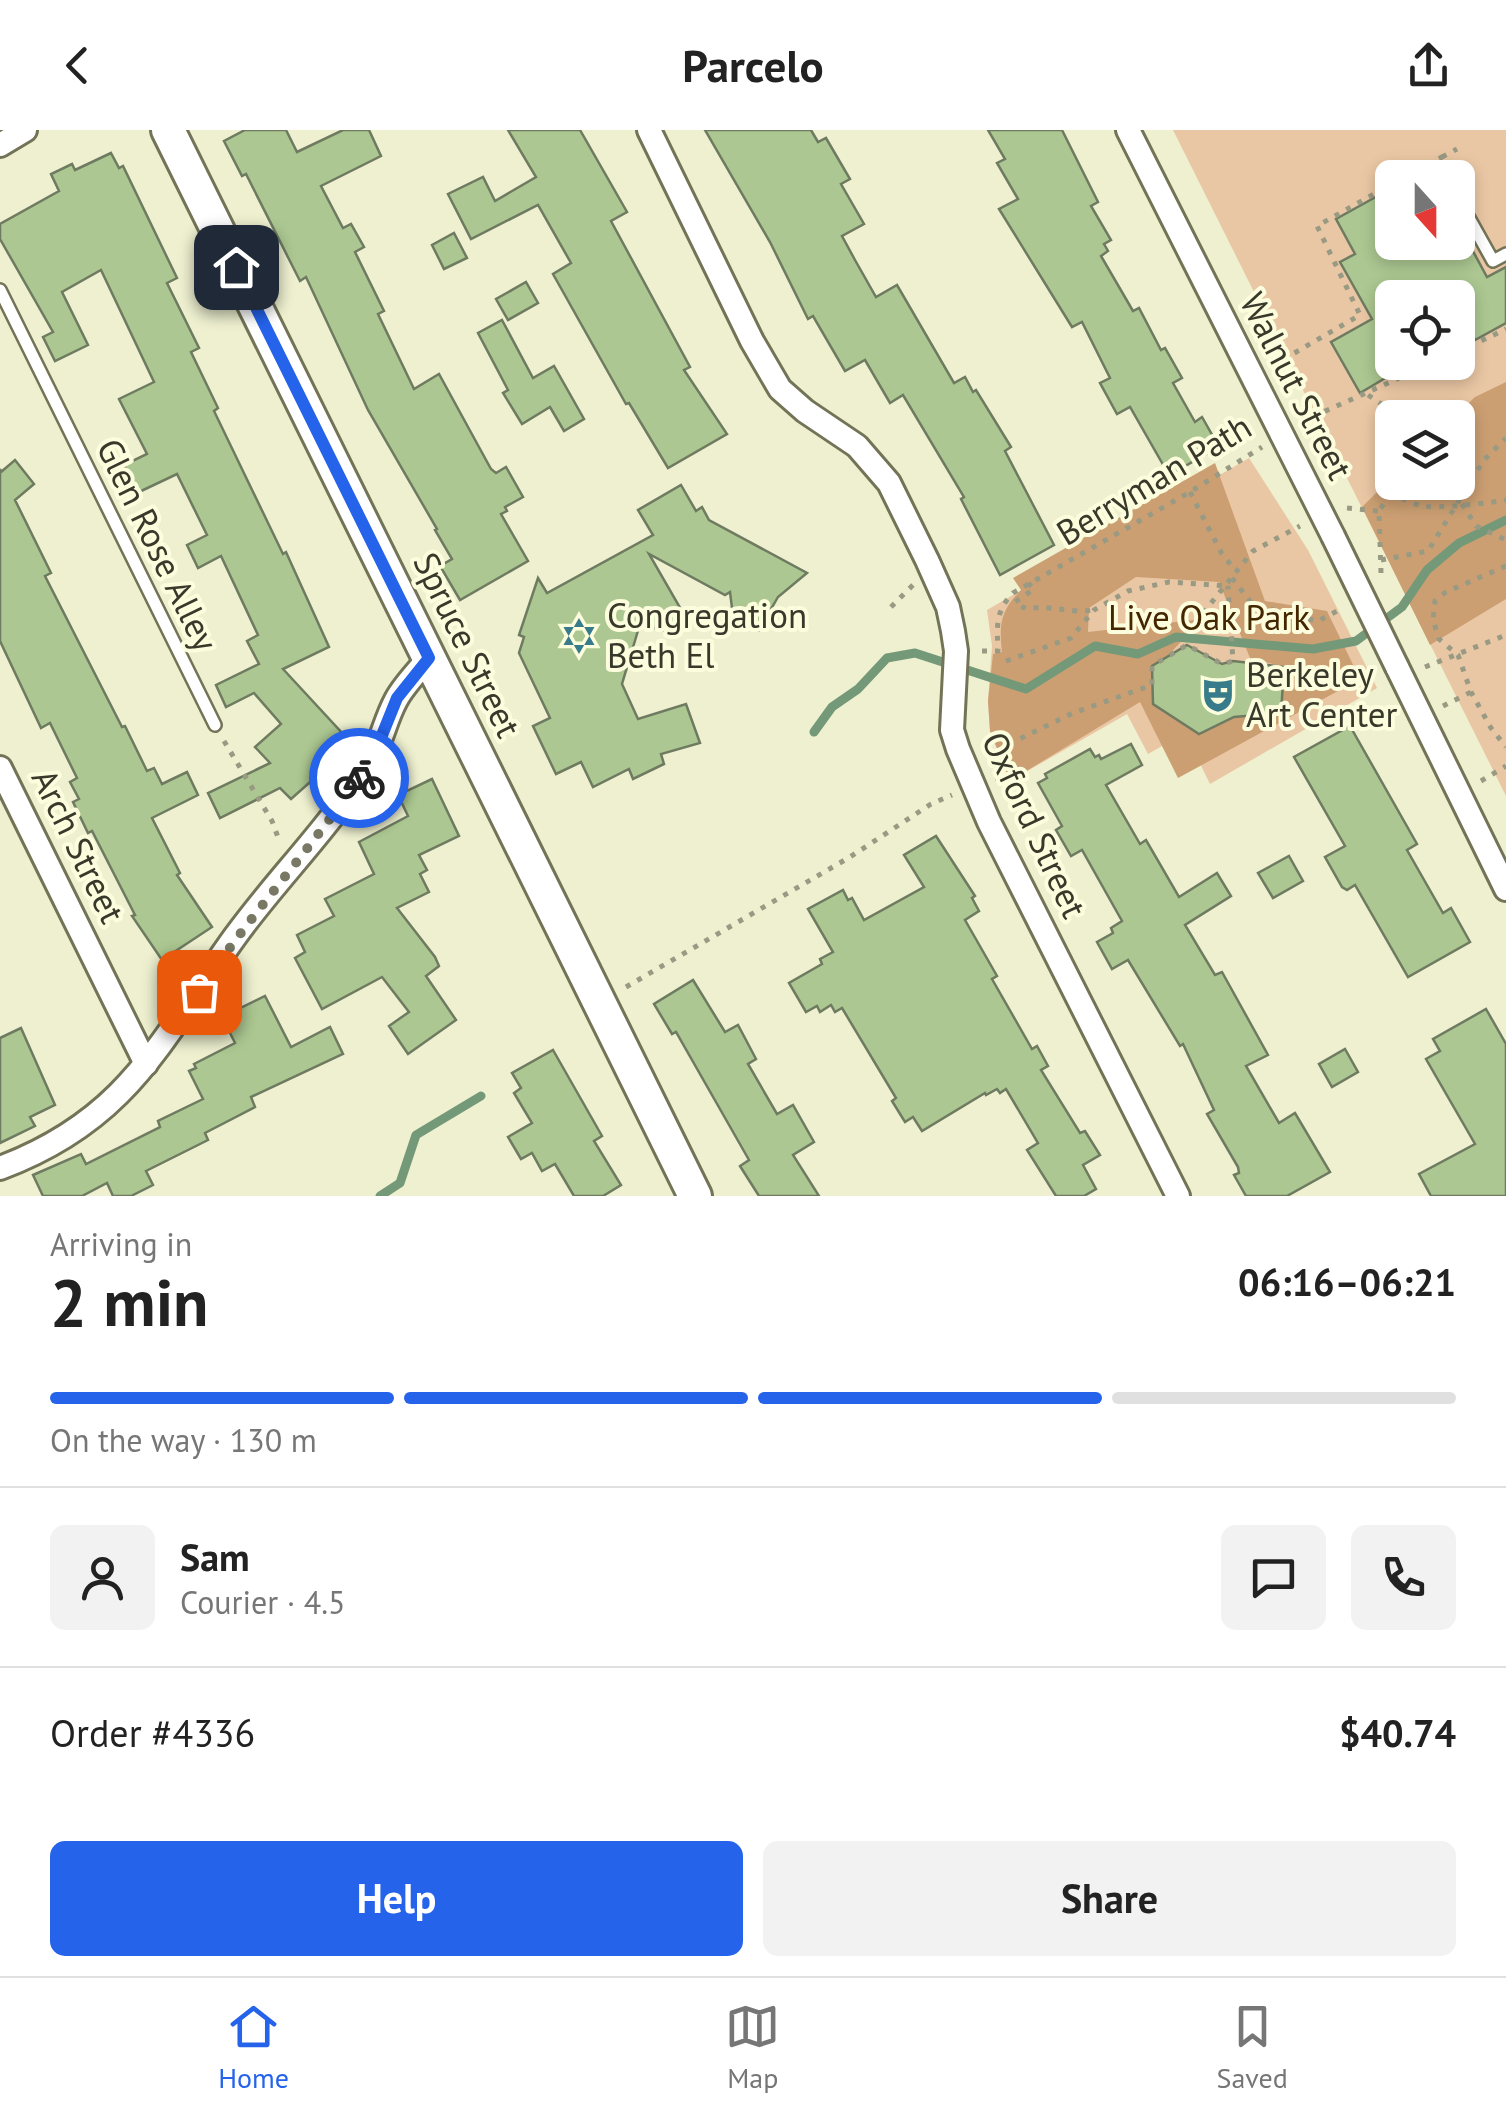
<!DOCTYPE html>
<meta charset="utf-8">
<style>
body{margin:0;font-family:"PT Sans",sans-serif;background:#f2f2f2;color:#222;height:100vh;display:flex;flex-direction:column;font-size:38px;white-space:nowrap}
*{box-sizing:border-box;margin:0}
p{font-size:32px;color:#767676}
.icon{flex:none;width:55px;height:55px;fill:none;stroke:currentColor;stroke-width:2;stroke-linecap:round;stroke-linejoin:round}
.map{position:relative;height:1066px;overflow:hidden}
.drawer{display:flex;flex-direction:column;background:#fff;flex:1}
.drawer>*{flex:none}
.needle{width:65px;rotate:159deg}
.fabs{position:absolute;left:1375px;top:30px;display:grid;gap:20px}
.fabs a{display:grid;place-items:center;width:100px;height:100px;border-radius:15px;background:#fff;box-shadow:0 5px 15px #0003;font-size:50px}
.pin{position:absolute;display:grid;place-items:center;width:85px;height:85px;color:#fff;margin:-42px;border-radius:20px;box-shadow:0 5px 15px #0006}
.courier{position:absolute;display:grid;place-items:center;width:100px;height:100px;margin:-50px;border:8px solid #2563eb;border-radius:50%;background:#fff;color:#222;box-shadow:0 2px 12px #0007}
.overview em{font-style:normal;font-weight:800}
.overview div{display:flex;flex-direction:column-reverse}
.overview{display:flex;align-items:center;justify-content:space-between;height:170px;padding:0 50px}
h1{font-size:65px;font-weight:800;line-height:75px}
.bar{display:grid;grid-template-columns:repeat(4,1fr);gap:15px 10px;align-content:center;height:120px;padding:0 50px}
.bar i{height:12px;border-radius:8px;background:#e0e0e0}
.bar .on{background:#2563eb}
.bar p{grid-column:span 4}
.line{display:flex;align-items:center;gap:25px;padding:0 50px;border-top:2px solid #e0e0e0}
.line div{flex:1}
.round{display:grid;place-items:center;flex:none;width:105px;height:105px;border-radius:15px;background:#f2f2f2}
.button{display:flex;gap:20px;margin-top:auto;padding:20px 50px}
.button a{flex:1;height:115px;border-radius:15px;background:#2563eb;color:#fff;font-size:40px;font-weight:800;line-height:115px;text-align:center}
.button a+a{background:#f2f2f2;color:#222}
header{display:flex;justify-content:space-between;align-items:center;height:130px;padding:0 50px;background:#fff;font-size:45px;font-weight:800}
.tabs{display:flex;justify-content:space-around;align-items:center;height:140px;border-top:2px solid #e0e0e0;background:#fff;font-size:28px;color:#767676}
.tabs a{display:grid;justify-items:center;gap:5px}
.tabs .on{color:#2563eb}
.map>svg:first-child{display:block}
.green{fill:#eac7a4;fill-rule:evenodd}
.forest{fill:#cb9f72;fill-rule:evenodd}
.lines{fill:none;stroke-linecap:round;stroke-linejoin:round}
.stream{stroke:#749979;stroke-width:9}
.building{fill:#acc791;stroke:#6e7b61;stroke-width:2.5}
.lane-casing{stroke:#737357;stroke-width:16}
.street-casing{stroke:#737357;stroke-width:28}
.secondary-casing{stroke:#737357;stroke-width:38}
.path{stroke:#999a83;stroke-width:5;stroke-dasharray:5 8;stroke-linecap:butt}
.lane{stroke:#fff;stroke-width:11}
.street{stroke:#fff;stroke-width:22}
.secondary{stroke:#fff;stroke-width:32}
.street-bridge-casing{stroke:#737357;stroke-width:28;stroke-linecap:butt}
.street-bridge{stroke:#fff;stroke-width:22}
.done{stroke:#787865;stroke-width:10;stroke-dasharray:0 18}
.route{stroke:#2563eb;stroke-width:12}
.labels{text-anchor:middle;stroke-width:8;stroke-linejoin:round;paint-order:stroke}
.street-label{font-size:35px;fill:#38382b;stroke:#fcfddd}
.poi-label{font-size:35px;fill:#38382b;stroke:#fcfddd;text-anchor:start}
.park-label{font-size:35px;fill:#442701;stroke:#fcfddd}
</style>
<header><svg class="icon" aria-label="back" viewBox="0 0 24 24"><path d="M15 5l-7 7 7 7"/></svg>Parcelo<svg class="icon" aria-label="share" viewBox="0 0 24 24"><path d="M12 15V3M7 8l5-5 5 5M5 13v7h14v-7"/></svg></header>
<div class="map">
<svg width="1506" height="1066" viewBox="0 0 1506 1066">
<rect width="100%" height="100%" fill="#eef0d0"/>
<g class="green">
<path d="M1173,0H1506V666ZM1392,48H1458V112H1392ZM1392,168H1458V232H1392ZM1392,288H1458V352H1392Z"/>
<path d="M1249,328L1308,420L1377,558L1210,654L1185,603L1148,624L1127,584L1010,651L990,601L988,571L992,516L987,480Z"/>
</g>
<g class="forest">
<path d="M1506,252V469L1430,515L1362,377L1392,347V352H1458V288L1454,287L1475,267Z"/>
<path d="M1215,333L1265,471L1327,481L1360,549L1178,648L1140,572L1010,651L990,601L988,571L993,524L1002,522C999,495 1000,481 1021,460L1013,448ZM1136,447L1219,452L1250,528L1284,537L1281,583L1234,587L1199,604L1155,573L1163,531L1202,489L1088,502L1089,478Z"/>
</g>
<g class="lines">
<g class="stream">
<path d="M814,602L832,577L858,559L887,528L915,523L1026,559L1095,516L1138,524L1176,507L1313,519L1356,511L1402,477L1427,440L1459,413L1506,390"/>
<path d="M380,1066L400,1053L416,1005L481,966"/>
</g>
</g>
<g class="building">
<path d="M245,0H286L297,22L343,0H369L381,26L321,56L343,98L351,94L364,117L355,122L384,181L378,184L414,259L439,244L491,339L496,343L506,337L523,367L505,377L507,381L501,384L528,431L460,470L440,436L452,429L435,400L437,399L368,280L306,147L300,151L246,44L242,46L224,11Z"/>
<path d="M508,0H580L627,82L611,91L690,237L684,240L727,304L668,338L629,273L626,274L553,144L571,133L538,75L471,109L448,64L483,47L495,71L536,47Z"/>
<path d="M705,0H811L818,12L826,8L850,49L841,54L864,94L842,106L855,130L876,167L897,155L954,253L965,247L973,262L976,260L1011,317L1005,321L1054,415L1000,445L961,369L964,367L903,265L890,273L865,230L845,241L813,186L808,189L770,112Z"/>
<path d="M988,0H1062L1098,72L1091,76L1111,110L1104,114L1108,121L1101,126L1133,181L1139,178L1161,220L1165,218L1182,248L1173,253L1195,292L1202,287L1219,317L1169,345L1130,277L1117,284L1100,253L1110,248L1082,192L1072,197L999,79L1018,69L997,33L1005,29Z"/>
<path d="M111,23L119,38L123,36L177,148L167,153L199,218L191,222L218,278L214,281L283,424L286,422L329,517L283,539L343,604L318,627L321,631L313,639L318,645L291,669L280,658L220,688L208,663L270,633L255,617L281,594L254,563L226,577L216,555L259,534L247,511L258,505L221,426L198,438L187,415L207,405L177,344L137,363L124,335L147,324L119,269L154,252L101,140L62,162L88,215L55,231L43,207L53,202L0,109V94L59,61L51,44L72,34L75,40Z"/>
<path d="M1392,58V112H1468L1487,147L1506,137V193L1475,210L1471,201L1458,208V168H1392V244L1360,263L1331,212L1372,189L1340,132L1355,124L1336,89Z"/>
<path d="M454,103L467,128L444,139L432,115Z"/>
<path d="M526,152L538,173L508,190L496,169Z"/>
<path d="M502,190L533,248L554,236L584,289L564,301L550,277L522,294L503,263L508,260L478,203Z"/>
<path d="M15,330L34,354L15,370L51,443L45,446L122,597L125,596L147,641L154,638L162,654L187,642L198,665L152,688L180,743L177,745L212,797L162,830L132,786L135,785L92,701L88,703L73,672L79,669L70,652L77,648L50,593L41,598L0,511V339L1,342Z"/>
<path d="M681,355L696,381L702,377L709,390L807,443L778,467L759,500L733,486L730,462L725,465L649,424L686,488L664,501L640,494L622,554L638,589L686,574L700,613L661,624L664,634L633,649L629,639L593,657L581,632L556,644L533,596L550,588L519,523L524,507L519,505L538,448L547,463L653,405L638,380Z"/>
<path d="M1187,515L1222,534L1233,531L1284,537L1281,583L1234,587L1199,604L1153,574L1152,536Z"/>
<path d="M1350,596L1417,714L1407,720L1443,783L1451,778L1470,812L1408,847L1355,755L1347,760L1342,757L1325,727L1345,716L1294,627Z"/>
<path d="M1131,614L1142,635L1106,655L1140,714L1146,710L1179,767L1217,743L1231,766L1185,795L1215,845L1222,842L1268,925L1246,936L1279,993L1295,983L1330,1042L1287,1066H1246L1234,1045L1239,1043L1238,1037L1207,984L1214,980L1183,914L1180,916L1128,830L1112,839L1097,812L1113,803L1111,798L1122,791L1082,720L1071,726L1056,700L1062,696L1038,653L1047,648L1045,644L1090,619L1095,627L1099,625L1101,629Z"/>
<path d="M432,649L459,706L419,725L427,740L420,744L429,762L397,778L435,827L439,836L426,846L456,890L408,924L389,896L409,882L382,847L322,879L295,828L305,822L297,805L334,786L325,769L374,744L359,712L408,686L398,665Z"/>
<path d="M936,706L975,766L972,768L979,781L965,790L997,846L992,849L1032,919L1037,916L1048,936L1041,940L1080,1003L1085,1001L1100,1025L1083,1035L1096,1059L1084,1066H1056L1027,1020L1038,1013L1006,959L1000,963L997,959L986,965L985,963L922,1001L913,987L905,992L892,971L896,968L842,878L835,882L831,875L820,882L817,876L806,882L789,853L822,834L820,829L833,822L808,779L843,760L848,770L852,768L864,790L924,757L904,725Z"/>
<path d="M1289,726L1303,751L1273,768L1258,743Z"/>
<path d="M693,850L725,902L738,895L756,929L748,934L777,984L793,975L814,1012L793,1025L819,1066H759L740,1036L749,1030L676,902L672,904L654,874Z"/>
<path d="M265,866L291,917L330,897L343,924L251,967L255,977L205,1003L208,1010L146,1041L153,1055L131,1066H113L107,1053L82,1066H43L33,1045L81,1024L86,1034L160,997L158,991L203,969L189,941L196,938L194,934L235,913L222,887Z"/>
<path d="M1486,879L1506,914V1066H1431L1419,1044L1475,1014L1426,929L1440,921L1433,909Z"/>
<path d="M21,898L55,975L30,987L35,996L0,1013V908Z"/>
<path d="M1345,919L1358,942L1332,957L1319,934Z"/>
<path d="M553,920L602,1006L594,1011L621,1055L603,1066H574L555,1034L542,1041L532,1023L521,1029L508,1007L532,993L514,963L521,958L512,943Z"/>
</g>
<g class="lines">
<defs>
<g id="lane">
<path d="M1465,81L1493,131L1506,124"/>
<path d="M0,160L215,595"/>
</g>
<g id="street">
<path d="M649,0L752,211L780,259L805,281L857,316L889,353L927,430L948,477L953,501L956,521L952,600L958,619L989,692L1178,1066"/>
<path d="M1128,0L1333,406"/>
<path d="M0,15L25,0"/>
<path d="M1397,537L1506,759"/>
<path d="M0,638L146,934"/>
<path d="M0,1038C128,990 160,911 234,808C277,748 331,697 369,633C381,614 385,590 396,570C404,555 418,541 429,528"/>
</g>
<path id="secondary" d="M168,0L695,1066"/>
</defs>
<use href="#lane" class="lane-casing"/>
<use href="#street" class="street-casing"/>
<use href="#secondary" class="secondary-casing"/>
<g class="path">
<path d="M1442,27L1457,19"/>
<path d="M1395,39L1399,48"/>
<path d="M1405,48L1442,27L1454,48"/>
<path d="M1458,54L1464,65"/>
<path d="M1458,222L1506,199"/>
<path d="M1272,236L1360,185L1317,96L1392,54"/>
<path d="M1368,265L1402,288"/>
<path d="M1316,284L1333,344"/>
<path d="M1301,292L1435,232"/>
<path d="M1448,352L1476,396L1506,410"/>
<path d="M1190,362L1222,424L1235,440"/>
<path d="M1390,363C1400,367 1411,373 1421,376C1436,379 1490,373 1506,370"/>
<path d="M1347,378L1379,381"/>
<path d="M1381,430L1428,421L1484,330L1506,308"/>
<path d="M1506,436L1446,462L1435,471L1433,490L1439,509L1458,525L1471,562L1491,598L1506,617"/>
<path d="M1381,443L1379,381L1398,352"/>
<path d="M1232,448L1252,474L1298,487L1318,491L1343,478"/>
<path d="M1028,453L1034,459L1015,472L1026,479C1050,474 1070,484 1093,480"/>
<path d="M891,477L913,455"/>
<path d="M1203,483L1253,421L1300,396"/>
<path d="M982,521H998C997,497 995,481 1013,463L1190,362L1262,317"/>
<path d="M1006,531L1071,508L1094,480L1128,461L1169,452L1228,456"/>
<path d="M1425,537L1506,505"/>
<path d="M1443,576L1471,562"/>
<path d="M224,611L272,691L279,710"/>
<path d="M995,649L1014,642L1005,616L1073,583L1152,555V536L1187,515L1222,534L1233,531L1228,456"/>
<path d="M1481,651L1506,636"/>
<path d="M626,857L850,727L931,674L952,665"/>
</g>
<use href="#lane" class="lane"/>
<use href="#street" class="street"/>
<use href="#secondary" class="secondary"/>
<defs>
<path id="street-bridge" d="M1333,406L1397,537"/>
</defs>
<use href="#street-bridge" class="street-bridge-casing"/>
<use href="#street-bridge" class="street-bridge"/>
</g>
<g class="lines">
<path class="done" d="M199,862C248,787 309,722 359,648"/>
<path class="route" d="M236,137L429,528L397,568L372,630L359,648"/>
</g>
<defs>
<symbol id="synagogue-bare" viewBox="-9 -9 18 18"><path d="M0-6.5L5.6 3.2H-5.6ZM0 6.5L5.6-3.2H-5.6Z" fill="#387c8b" stroke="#fcfddd" stroke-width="2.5" paint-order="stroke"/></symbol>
<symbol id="theatre-bare" viewBox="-9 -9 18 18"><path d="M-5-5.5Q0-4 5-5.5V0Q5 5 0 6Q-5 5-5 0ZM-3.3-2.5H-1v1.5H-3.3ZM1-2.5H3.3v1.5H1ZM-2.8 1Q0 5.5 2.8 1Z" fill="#387c8b" stroke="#fcfddd" stroke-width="2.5" paint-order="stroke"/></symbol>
</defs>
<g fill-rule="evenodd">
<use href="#synagogue-bare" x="554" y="481" width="50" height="50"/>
<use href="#theatre-bare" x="1193" y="540" width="50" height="50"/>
</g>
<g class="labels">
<g class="street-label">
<text transform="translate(1296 256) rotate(63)" y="12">Walnut Street</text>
<text transform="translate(1154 350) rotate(-31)" y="12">Berryman Path</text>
<text transform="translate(157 415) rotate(64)" y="12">Glen Rose Alley</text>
<text transform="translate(467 515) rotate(64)" y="12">Spruce Street</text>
<text transform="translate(1034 695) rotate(65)" y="12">Oxford Street</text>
<text transform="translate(78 716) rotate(64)" y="12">Arch Street</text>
</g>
<g class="poi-label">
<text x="607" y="498">Congregation<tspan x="607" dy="40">Beth El</tspan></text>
<text x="1246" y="557">Berkeley<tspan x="1246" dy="40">Art Center</tspan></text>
</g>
<g class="park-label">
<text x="1209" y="500">Live Oak Park</text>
</g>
</g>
</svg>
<div class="fabs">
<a><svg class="needle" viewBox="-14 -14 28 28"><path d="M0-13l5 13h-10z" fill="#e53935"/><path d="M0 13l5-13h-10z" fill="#767676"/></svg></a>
<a><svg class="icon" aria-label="locate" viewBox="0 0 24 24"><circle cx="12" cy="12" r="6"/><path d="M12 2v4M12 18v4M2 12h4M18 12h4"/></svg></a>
<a><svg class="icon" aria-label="layers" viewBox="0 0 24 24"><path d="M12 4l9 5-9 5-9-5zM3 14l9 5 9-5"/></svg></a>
</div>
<div class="pin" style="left:199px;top:862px;background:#ea580c"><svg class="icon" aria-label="bag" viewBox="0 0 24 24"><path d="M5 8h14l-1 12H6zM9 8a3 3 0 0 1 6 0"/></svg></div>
<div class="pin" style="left:236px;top:137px;background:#1f2937"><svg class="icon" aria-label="home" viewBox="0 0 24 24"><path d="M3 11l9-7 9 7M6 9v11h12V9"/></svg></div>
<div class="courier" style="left:359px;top:648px"><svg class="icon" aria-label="bike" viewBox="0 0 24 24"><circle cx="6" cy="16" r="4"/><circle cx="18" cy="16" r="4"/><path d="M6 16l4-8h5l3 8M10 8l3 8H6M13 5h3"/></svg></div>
</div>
<section class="drawer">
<div class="overview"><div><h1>2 min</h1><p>Arriving in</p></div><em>06:16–06:21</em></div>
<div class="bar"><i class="on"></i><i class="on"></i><i class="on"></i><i></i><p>On the way · 130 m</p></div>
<div class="line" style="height:180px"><a class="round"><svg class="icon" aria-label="person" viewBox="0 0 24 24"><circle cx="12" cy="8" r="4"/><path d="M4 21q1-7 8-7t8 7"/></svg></a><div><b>Sam</b><p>Courier · 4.5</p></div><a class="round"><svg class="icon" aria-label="chat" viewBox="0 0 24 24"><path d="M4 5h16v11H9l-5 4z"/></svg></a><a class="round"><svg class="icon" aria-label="phone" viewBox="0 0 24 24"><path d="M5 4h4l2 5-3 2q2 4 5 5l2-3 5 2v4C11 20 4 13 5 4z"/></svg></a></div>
<div class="line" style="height:130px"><div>Order #4336</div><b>$40.74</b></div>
<div class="button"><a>Help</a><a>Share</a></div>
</section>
<nav class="tabs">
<a class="on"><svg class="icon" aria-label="home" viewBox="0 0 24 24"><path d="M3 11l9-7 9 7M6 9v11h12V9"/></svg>Home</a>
<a><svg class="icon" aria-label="map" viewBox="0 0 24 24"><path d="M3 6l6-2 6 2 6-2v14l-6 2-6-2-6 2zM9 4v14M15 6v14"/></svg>Map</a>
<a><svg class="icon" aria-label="saved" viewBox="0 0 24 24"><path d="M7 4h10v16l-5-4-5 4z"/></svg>Saved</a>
</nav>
